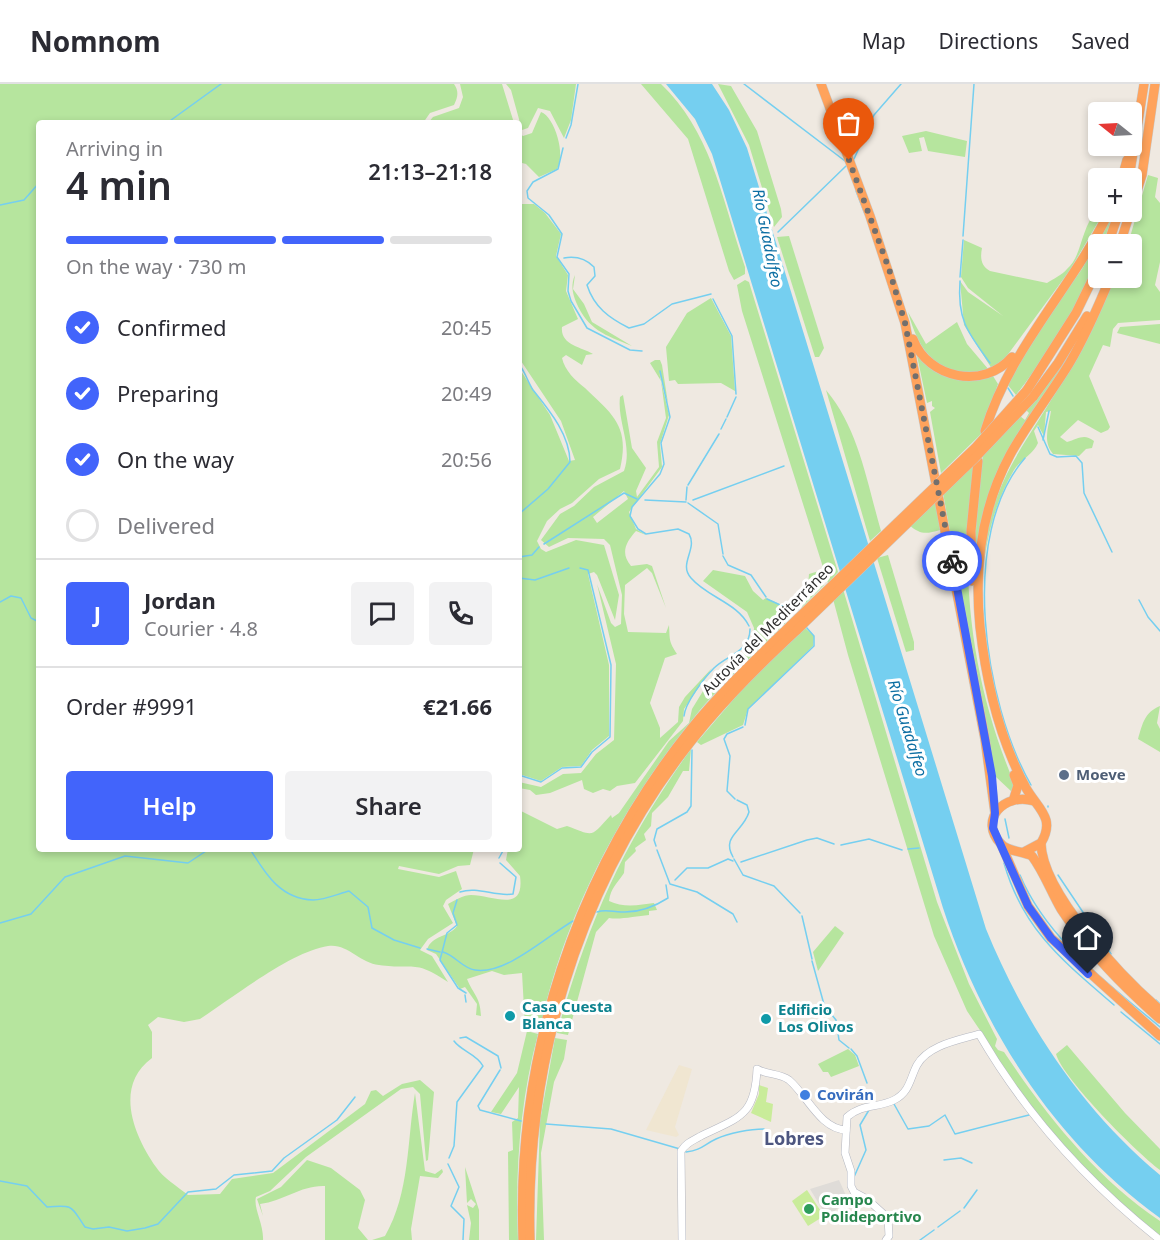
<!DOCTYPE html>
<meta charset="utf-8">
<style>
body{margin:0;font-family:"Noto Sans",sans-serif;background:#f2f2f3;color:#2b2b33;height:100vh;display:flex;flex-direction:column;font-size:22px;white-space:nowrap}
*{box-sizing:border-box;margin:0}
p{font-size:20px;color:#7c7c81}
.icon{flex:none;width:33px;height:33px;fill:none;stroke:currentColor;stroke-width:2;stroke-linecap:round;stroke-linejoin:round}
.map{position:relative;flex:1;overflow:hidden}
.side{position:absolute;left:36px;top:36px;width:486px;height:732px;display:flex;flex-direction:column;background:#fff;border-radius:6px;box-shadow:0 3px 9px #0003}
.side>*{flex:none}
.needle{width:39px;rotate:288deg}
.controls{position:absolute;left:1088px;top:18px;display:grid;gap:12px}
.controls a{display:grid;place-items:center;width:54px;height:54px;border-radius:6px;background:#fff;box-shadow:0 3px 9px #0003;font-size:30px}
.pin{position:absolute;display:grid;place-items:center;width:51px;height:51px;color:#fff;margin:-62px -26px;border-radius:50% 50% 50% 0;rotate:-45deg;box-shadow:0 0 6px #0007}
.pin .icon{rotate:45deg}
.courier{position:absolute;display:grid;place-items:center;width:60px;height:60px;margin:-30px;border:4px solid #4264fb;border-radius:50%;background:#fff;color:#222;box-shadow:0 2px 8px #0007}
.headline em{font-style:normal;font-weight:600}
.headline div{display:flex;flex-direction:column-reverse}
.headline{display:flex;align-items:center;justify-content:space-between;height:102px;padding:0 30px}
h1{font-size:39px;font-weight:600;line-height:45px}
.bar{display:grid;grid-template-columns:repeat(4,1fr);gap:9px 6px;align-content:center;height:72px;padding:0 30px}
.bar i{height:8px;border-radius:4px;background:#e1e1e2}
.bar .current{background:#4264fb}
.bar p{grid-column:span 4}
.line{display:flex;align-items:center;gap:15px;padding:0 30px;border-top:2px solid #e1e1e2}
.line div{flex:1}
.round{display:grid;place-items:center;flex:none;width:63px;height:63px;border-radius:6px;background:#f2f2f3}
ol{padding:0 30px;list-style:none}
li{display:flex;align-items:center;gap:18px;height:66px}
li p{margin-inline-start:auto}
li .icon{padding:6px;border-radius:50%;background:#4264fb;color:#fff;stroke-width:4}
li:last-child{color:#7c7c81}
li i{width:33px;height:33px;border:3px solid #e1e1e2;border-radius:50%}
.primary-button{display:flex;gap:12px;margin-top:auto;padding:12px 30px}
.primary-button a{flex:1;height:69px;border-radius:6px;background:#4264fb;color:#fff;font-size:24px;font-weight:600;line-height:69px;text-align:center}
.primary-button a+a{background:#f2f2f3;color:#2b2b33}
header{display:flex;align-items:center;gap:36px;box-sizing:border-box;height:84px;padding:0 30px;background:#fff;border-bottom:2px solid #e1e1e2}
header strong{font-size:28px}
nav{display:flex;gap:33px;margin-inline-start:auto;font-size:21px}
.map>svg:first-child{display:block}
.education{fill:#f0e6d1}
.green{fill:#b6e59e;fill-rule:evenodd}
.pitch{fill:#c9ec9a}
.plaza{fill:#dfdcd8}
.water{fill:#75cff0}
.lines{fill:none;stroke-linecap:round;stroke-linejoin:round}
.stream{stroke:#75cff0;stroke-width:1.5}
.secondary-casing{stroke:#b4b7c1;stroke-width:8}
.highway-casing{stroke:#c9c9c9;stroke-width:10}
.secondary{stroke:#fff;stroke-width:7}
.highway{stroke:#ffa35c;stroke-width:9}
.highway-bridge-casing{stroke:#c9c9c9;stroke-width:10;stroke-linecap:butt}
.highway-bridge{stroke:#ffa35c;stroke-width:9}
.done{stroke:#726f6d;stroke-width:6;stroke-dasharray:0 10.8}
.route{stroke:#4264fb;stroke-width:8}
.service-dot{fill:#5c6f8a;stroke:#fff;stroke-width:2}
.culture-dot{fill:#0f9aa8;stroke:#fff;stroke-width:2}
.shop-dot{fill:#3f7fe0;stroke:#fff;stroke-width:2}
.leisure-dot{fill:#2e9e5b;stroke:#fff;stroke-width:2}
.labels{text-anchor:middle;stroke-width:6;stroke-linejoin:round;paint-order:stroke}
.street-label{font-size:15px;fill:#2e2e2e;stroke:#fff}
.service-label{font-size:15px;font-weight:bold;fill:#4e5e75;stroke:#fff;text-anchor:start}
.culture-label{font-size:15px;font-weight:bold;fill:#0d838f;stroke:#fff;text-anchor:start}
.shop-label{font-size:15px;font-weight:bold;fill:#366cbe;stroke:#fff;text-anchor:start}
.leisure-label{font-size:15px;font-weight:bold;fill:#27864d;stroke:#fff;text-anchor:start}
.water-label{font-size:16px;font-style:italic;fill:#0d6fa3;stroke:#fff}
.quarter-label{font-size:18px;font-weight:bold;fill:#4d5680;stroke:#fff}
</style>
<header>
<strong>Nomnom</strong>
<nav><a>Map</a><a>Directions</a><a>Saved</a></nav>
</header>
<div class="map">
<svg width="1160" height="1156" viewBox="0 0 1160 1156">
<rect width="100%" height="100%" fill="#efe9e1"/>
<path class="education" d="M679,981L692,985L675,1043L679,1051L676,1053L646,1046Z"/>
<g class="green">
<path d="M0,0H454C459,7 458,13 454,21L430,29L423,39H39V765H474L470,781L458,782L439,790L399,782L398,785L439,793L456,787L462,805L446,816L443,822L453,839L428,855L420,866L432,872L448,898C414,875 414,886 379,881C360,879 347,859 328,862C292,867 232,914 200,935L184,938L158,933L148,941L152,948V974C114,1002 133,1050 156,1083C163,1094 177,1102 188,1111L220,1110L232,1095L273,1089L365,1020L371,1007L376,1006L383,1012L402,1000L420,996L434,1008L428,1076L426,1077L420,1010L413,1003L401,1005L306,1073L270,1107L256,1113C253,1123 264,1141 263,1156H0Z"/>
<path d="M460,0H502L514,39H428L433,33L459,24L463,13Z"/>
<path d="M506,0H576L571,36L564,54L550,27L538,24L528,44L522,46L511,6Z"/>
<path d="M641,0H661C712,48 723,119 745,183V190L734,196L729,187L688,55Z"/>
<path d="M718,0L731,2L757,47L781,125L782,133L774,143L749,61Z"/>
<path d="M541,28C555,33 566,72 557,85L539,93L526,80L522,79L519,83V49L523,52L532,49Z"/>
<path d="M926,47L967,57L965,73L928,67L924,53L919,54L922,67L909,69L902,52Z"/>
<path d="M1148,91L1158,94L1155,113L1160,119V178L1155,201L1160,208V236L1118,239L1113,245L1110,263L1103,261L1089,292L1110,343L1108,346L1101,349L1078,336L1060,353L1067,358C1078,355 1084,349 1094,357L1092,364L1086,365L1079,372L1053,370C1042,357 1049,342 1051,327L1046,328L1044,352L1038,341L1034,347L1038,359C1033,371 1021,375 1014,386C994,420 986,456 982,494C986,400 1021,369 1065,293C1083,261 1099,227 1115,194H1131V160H1128Z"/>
<path d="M519,120H534L545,129L561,150L556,172L568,191L566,207L578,235L562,243C560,261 581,263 593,270L586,271L582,281L566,271L562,274C565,287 575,296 585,304C613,331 630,342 620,385L599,395L572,419L560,425L547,437L537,457L541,465L546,468L576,456L604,461L619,511L615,536L597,491L594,488L588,490L609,581V652L592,666L581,682L562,683L541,697L519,690V284L550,331L569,377L575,376L561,337L519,274Z"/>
<path d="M1098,125V128H1104L1070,186L1006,273L992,285L964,241L960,197L968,208L1003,232L968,204L961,193L964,156L982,164C980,174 981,182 990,187L1047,199C1053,195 1062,191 1067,185C1083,171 1080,144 1098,125Z"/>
<path d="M1112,128H1114L1103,160H1098C1098,197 1040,282 1016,311L1007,300L1035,250L1082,185Z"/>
<path d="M789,152L824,264L819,273H815L777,153Z"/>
<path d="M575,191L573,205L584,220L592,238L632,262C605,251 588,246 576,218C572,208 571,200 575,191Z"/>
<path d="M745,196L749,198L752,208L838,488L828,499L742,227L737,201Z"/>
<path d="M711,214L731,252L735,307L721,299L678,300L675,296L669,297L666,263L687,229Z"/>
<path d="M908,228L926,260L957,238L967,260L989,286C941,296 920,272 908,228Z"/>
<path d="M1160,240V260L1117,249L1120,243Z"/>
<path d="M1080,253L1064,283L1014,359L975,481L977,413L983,371L1020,332L1025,336L1029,329L1025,325L1046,302Z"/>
<path d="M916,267L937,287L993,292L998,300L981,350L941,389L930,328L935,324L932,322V317L927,319Z"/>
<path d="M655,276H660L662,281L668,319L659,288L669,331L660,360L662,383L629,428L636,445L646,451L636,447C626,458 620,469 631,482L647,480L652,482L666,524L652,489L647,484L625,501L624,530L628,548L666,549L669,541C670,558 669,557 677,570L665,574L650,619L660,644V654L678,638L679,623L685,613L712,584L684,625L683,637L635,699L617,702L610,707L603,705L593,709L584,705L582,696L550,709L536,711L530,706L519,704V698L541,703L563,690L581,689L596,670L614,656L616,580L597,500L611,539L615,543L621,540L622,511L610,461L604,455L568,454L549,463L541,456L560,430L574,422L594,403L624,387C633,362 617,338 620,313L623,311L632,364L646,384L636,407L637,413L659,383L657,358L666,334L661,297L650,279ZM624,407L628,415L597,439L593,433Z"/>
<path d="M826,306C859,345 867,399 881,447L870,457Z"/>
<path d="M975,378C958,489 971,598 1015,701L1012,708L996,693L992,676L943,409Z"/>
<path d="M936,416L940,446C926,450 921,451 909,441Z"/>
<path d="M888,471L914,558V566L906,568L877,474Z"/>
<path d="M713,486L745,492L753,507L763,516L766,514L784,522L793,531C759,566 722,598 692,636C620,725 564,832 540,945L525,942L522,889L504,891L492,887L467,895C474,912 480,912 481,932L476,931L477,920L465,903L460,905L436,870L427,866C431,851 450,853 457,842L448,820C455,816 464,811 471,811C493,811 525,830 520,792L506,776L508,765H519V726L557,745L567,742C596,753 590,753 611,731L612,734L619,729L669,657L689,639L692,625L711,594L748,566L753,558L754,544L747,528L703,497Z"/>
<path d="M819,487L824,501L801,524L807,514L809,490Z"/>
<path d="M843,505L937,818L969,900L997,955L995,962L998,966L1004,968C1046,1031 1096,1094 1160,1137V1154L1121,1122L1061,1063L990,967L992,964L967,927L934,852L848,571L833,515Z"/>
<path d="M804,543L814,552L813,562L748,625L743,641L701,661L697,658L739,609Z"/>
<path d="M1160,622L1157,639L1160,645V668L1138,655C1143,639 1144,629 1160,622Z"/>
<path d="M691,665L689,687H683L668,713L652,729L651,742L644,750L646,756L635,764L636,767L625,778L624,789C617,800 611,803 609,817C623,824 640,821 654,819L657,826L649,827V831C636,832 620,836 609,834L596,848L568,951L557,949C588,838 623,759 691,665Z"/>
<path d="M835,842L844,849L818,887L813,868Z"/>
<path d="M527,947L538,950C520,1017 515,1087 518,1156H509L508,1068L513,1066L512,1038L518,1034L519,1003L501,1030L491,1028L517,989Z"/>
<path d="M555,954L567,956L564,975L554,998L541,1069L544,1156H536L540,1037Z"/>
<path d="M1067,961L1125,1029L1160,1065V1086C1137,1069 1063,995 1056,970Z"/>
<path d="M848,965L855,971L859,982L831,993L828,988H823L818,980Z"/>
<path d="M415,1009L425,1087L435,1090L442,1085L443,1088L438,1094L420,1092L411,1145L412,1156H372L385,1152C410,1109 407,1056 415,1009Z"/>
<path d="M307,1076L331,1084L360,1106L365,1116L358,1144L368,1156H325V1102C301,1101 284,1117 260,1120L263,1132L257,1115L281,1103Z"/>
<path d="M465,1083L479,1126V1156H469L471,1139L467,1121L473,1124L476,1120L471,1115L467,1119Z"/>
</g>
<g class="pitch">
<path d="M759,1001L768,1004L766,1018L773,1020L771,1038L751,1029L759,1010Z"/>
<path d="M807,1106L824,1132L808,1142L792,1117Z"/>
</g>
<path class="plaza" d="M839,1096L848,1116L827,1133L810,1105Z"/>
<path class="water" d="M666,0H712L729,26L747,64L986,845C1025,940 1081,1025 1160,1091V1134C1055,1058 983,946 943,824L712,70L695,35Z"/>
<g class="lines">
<g class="stream">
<path d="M744,0L845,77"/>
<path d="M167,39L221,0"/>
<path d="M566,54L571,41L578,0"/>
<path d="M563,64L558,85L533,98L527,107L528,114L549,131L562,150L557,173L569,190L568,207L571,217L587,244L630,266L642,267"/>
<path d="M854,75L874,31L901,0"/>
<path d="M856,107L865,130"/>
<path d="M0,121L24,116L39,99"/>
<path d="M778,148L846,82"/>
<path d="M963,152L974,0"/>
<path d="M564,174C575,172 586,175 594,183L595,192L587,201C594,223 609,234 629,244L644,240L672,220L711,210"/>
<path d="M960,193L963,156"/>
<path d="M960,197C957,236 968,249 990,279"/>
<path d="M713,215L732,252L736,310"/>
<path d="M519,280C525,288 528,298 533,306C549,326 570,351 570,378L548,405L519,430"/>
<path d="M660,287L670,333L661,359L664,380L660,390L632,423L630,432L638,445L646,450L678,445L689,450C698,465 678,480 691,494C707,513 738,519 749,542"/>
<path d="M1008,304L1013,312"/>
<path d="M727,333L736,313"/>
<path d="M1038,343L1050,370L1057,373L1076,372L1082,379L1084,409L1112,468"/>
<path d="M721,345L726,335"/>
<path d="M1043,356L1049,327"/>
<path d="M1025,374C958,451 984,619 1031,701"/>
<path d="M688,401L719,350"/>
<path d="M645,416L686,418"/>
<path d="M686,416L687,403"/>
<path d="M693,416L784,382"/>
<path d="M688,419L718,440L723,470"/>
<path d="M544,460L624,409L637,415"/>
<path d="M723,472L728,481L751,491L766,513"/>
<path d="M519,473L532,471L539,463"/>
<path d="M519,494L535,496L569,484"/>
<path d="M767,515L789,525"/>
<path d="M1139,516L1148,533L1160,547"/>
<path d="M0,518L11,512L21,514L31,534L39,538"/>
<path d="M684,632C685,619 704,594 714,584C727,571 750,568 750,545"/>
<path d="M745,641L748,625L814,562V552L806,543"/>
<path d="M519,691L541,698L562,684L581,683L592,668L610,653L611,581L589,490L588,486L580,484"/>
<path d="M735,715L727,707L730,672L724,655L727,650L743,643"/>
<path d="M1048,722V723"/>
<path d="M1005,735L1009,754"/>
<path d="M841,761L869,755L902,766"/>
<path d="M656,762L654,756L657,745L687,728L691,722L692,666"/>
<path d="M250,765C265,789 280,815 313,816C324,816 338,810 349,807L368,823L372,844L394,856L420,864"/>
<path d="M908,765L919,764"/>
<path d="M657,766L670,800L697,808L733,830L737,838"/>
<path d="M733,773C721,752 743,748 749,728L747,721L737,716"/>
<path d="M499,774L504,765"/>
<path d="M734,775L743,791L774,802L800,829"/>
<path d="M741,778L807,756L817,754L834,760"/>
<path d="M1004,779C1023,846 1063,877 1114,921"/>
<path d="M1020,791C1047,856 1108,899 1160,943"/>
<path d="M1058,791L1111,870"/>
<path d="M675,796L687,784H708L728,775L733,777"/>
<path d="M460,808C478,802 495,813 513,810L516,793L500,779"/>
<path d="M457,816L453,829L457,841L447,849L440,876L458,904L466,909"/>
<path d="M597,828C606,825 613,828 621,828C638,829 654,823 668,814L666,801"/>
<path d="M802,832L812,875"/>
<path d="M0,839L31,830L65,793L125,772L188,779L209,765"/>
<path d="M427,865L440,868"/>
<path d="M443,868C456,872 462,884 475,886C506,891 547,852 573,837"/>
<path d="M812,877L825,924"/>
<path d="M465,911L466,918"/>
<path d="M1156,916L1160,920"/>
<path d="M827,925L836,936L839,956L849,964"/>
<path d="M1121,928L1160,960"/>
<path d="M460,954L466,953L498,972L501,984"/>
<path d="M851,965L857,972L867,999"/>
<path d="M500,986L478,1022L480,1026L521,1037"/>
<path d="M894,1020L908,1045L929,1042L945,1031L955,1050L1029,1031"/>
<path d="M546,1040L611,1045L680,1065"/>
<path d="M686,1068C702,1066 703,1061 716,1055C729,1049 750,1045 764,1045"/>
<path d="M449,1074L454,1062L457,1018L483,982C477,970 461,967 454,957"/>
<path d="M944,1076L961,1074L972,1079"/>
<path d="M448,1080L459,1103L451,1122L464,1135L463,1156"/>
<path d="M854,1093L866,1066L860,1041L869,1026"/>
<path d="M0,1097L27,1102L47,1123C75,1120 71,1123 85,1143L93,1145L109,1143L127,1147L145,1144L158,1140L188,1108L216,1105L234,1091L272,1087L284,1074L337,1036L355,1013"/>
<path d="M964,1124L977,1106"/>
<path d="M938,1143L960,1127"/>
<path d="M920,1156L934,1146"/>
</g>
<defs>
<g id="secondary">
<path d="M682,1156L681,1067C686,1059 692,1057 699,1053C739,1033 755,1033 757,985C767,991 780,989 789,996C807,1011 820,1045 846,1046"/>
<path d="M886,1156L889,1152L888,1134L867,1115L854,1108L851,1102V1087L845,1069L847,1033C861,1020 878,1024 894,1016C910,1008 910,994 917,981C928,961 959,956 979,950C1026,1031 1087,1098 1160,1156"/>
</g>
<g id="highway">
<path d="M821,0L870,132L905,239L985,655L995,729"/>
<path d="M1122,94L1127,76"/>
<path d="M1129,94L1144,0"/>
<path d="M1108,160L1119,128"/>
<path d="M1120,160L1142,91L1155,0"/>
<path d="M913,255C928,295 984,306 1012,273"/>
<path d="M1027,306L1076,229L1098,184"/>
<path d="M1033,313L1058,279L1087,232"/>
<path d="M985,347C1010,264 1072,204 1109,128"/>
<path d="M972,497L971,447L978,377"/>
<path d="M1014,691L1018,701L1014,714"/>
<path d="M1034,717C1004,708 978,736 1001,760C1009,768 1022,767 1032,772C1044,788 1051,808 1061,825C1088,867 1123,902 1160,935"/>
<path d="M1041,759C1042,809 1123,894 1160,926"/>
<path d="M1001,760L1028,822L1051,854L1160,952"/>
<path d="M1024,768L1041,759C1056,734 1038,725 1026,704C1000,656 986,597 980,543C974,483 981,425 1010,371C1027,340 1050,311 1069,280C1085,253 1098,223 1110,194"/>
<path d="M523,1156C516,973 576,788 691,645C721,608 756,575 791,541"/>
<path d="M530,1156C525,984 576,811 679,673C714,626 754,586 797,546"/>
</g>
</defs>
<use href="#secondary" class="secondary-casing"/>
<use href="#highway" class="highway-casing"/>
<use href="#secondary" class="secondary"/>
<use href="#highway" class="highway"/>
<defs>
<g id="highway-bridge">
<path d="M791,541L976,363L1027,306"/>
<path d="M797,546L975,374L1033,313"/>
</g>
</defs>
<use href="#highway-bridge" class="highway-bridge-casing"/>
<use href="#highway-bridge" class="highway-bridge"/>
</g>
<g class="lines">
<path class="done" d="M849,76L889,185L905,239L952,477"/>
<path class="route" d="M952,477L992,692L995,729L993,744L1028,822L1051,854L1088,890"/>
</g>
<circle class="service-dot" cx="1064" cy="691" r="6"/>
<g class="culture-dot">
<circle cx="510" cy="932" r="6"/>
<circle cx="766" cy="935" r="6"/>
</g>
<circle class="shop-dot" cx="805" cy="1011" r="6"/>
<circle class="leisure-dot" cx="809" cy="1125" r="6"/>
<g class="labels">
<g class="street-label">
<text transform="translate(768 545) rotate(-45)" y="5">Autovía del Mediterráneo</text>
</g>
<g class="service-label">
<text x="1076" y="696">Moeve</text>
</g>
<g class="culture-label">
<text x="522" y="928">Casa Cuesta<tspan x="522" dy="17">Blanca</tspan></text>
<text x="778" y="931">Edificio<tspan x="778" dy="17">Los Olivos</tspan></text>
</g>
<g class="shop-label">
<text x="817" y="1016">Covirán</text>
</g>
<g class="leisure-label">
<text x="821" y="1121">Campo<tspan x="821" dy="17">Polideportivo</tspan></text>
</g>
<g class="water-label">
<text transform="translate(768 154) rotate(79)" y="6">Río Guadalfeo</text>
<text transform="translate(908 644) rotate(73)" y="6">Río Guadalfeo</text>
</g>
<g class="quarter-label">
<text x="794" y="1061">Lobres</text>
</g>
</g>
</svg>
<div class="controls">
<a><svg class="needle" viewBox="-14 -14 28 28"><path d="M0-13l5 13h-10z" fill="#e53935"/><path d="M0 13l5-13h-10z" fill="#7c7c81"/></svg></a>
<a>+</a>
<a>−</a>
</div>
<div class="pin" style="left:849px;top:76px;background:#ea580c"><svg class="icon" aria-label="bag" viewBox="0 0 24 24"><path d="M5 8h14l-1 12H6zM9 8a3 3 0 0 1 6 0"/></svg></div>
<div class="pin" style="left:1088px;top:890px;background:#1f2937"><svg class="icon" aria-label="home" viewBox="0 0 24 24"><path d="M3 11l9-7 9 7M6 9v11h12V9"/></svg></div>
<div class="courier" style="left:952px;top:477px"><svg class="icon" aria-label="bike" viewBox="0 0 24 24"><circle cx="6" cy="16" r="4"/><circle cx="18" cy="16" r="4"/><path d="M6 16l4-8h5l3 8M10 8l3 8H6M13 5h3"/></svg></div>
<section class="side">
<div class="headline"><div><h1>4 min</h1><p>Arriving in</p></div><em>21:13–21:18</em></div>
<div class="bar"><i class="current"></i><i class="current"></i><i class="current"></i><i></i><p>On the way · 730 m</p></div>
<ol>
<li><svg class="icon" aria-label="check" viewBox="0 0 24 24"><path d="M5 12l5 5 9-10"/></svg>Confirmed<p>20:45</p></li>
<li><svg class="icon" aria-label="check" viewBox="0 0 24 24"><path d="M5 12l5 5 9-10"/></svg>Preparing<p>20:49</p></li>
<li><svg class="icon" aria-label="check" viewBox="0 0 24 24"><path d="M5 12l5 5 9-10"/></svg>On the way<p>20:56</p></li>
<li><i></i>Delivered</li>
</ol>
<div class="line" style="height:108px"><b class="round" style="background:#4264fb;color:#fff">J</b><div><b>Jordan</b><p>Courier · 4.8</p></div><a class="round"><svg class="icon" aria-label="chat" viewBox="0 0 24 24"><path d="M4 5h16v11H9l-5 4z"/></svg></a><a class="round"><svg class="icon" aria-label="phone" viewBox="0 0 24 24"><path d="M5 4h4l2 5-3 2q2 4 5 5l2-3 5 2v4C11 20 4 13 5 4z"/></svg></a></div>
<div class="line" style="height:78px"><div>Order #9991</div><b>€21.66</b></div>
<div class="primary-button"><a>Help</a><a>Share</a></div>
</section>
</div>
